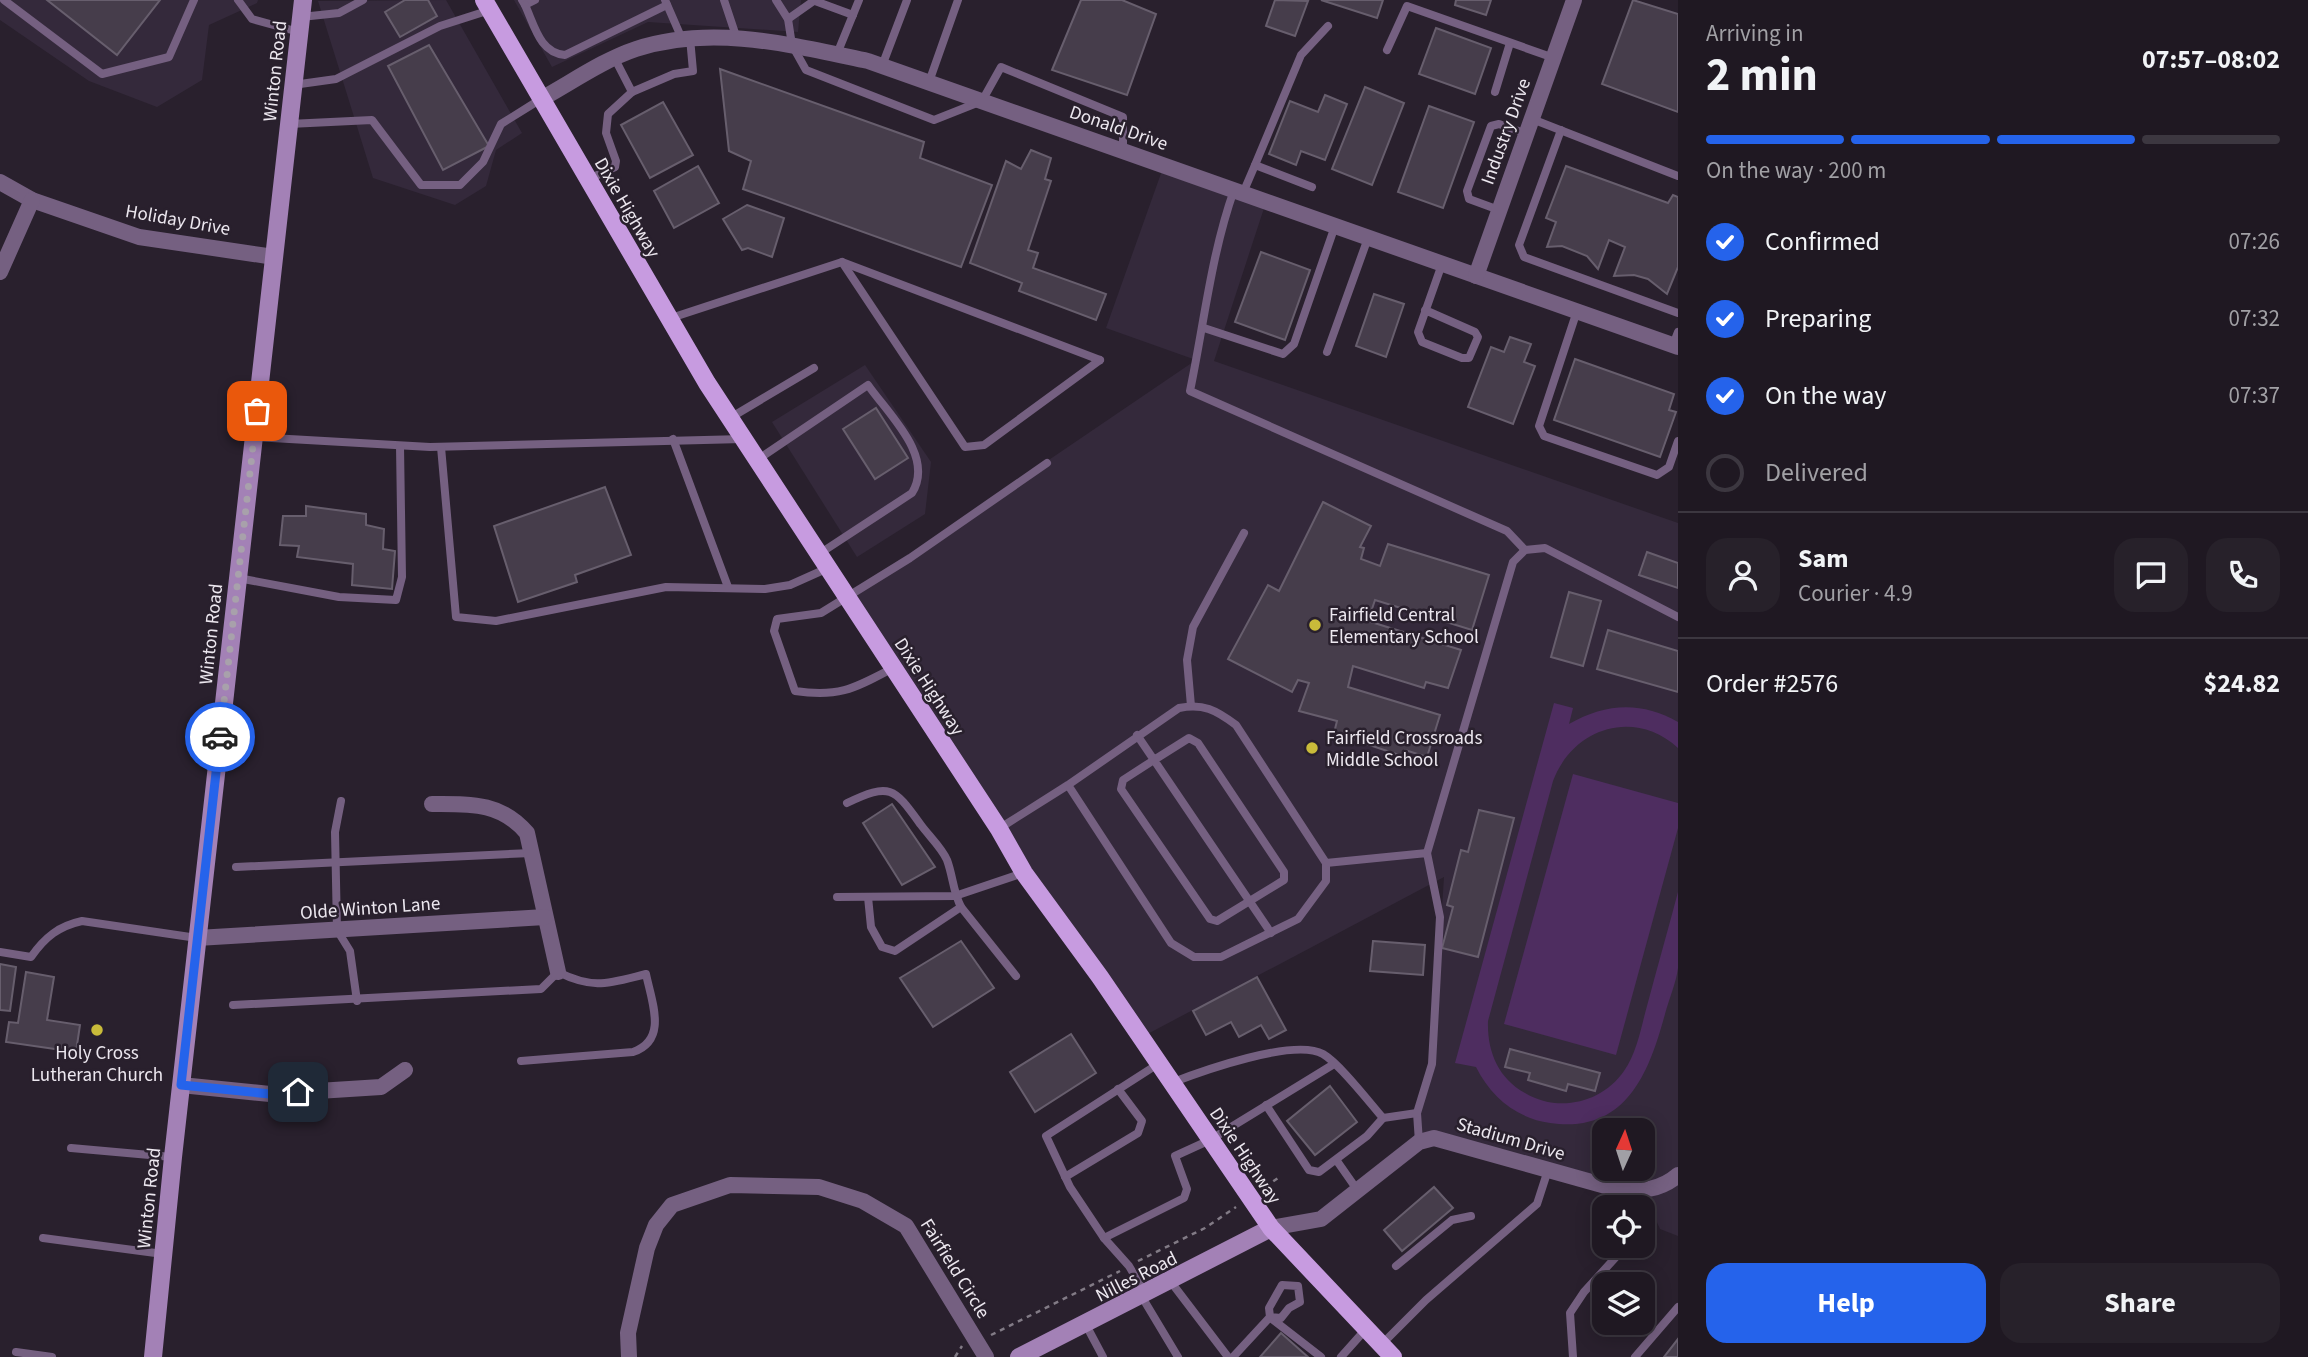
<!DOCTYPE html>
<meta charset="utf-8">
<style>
body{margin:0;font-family:"Source Sans 3",sans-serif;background:#27212a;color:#f1f3f6;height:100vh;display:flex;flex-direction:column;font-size:26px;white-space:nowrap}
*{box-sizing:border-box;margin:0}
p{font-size:23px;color:#a1a0a5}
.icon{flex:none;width:38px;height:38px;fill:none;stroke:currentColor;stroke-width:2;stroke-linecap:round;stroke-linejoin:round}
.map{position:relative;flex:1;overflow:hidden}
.drawer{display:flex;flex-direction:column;background:#1f1822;width:630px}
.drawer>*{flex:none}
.needle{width:46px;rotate:3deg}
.controls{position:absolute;left:1592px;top:1118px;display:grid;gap:14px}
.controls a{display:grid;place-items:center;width:63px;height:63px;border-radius:14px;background:#1f1822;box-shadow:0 4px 18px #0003,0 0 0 2px #3c3740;font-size:35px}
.pin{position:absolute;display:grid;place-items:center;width:60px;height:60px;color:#fff;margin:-30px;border-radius:14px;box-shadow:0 4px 10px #0006}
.courier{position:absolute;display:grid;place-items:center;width:70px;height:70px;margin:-35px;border:5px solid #2563eb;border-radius:50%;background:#fff;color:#222;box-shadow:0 2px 9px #0007}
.headline em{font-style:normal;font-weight:700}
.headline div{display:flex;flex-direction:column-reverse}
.headline{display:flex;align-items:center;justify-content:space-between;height:119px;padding:0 28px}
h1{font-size:46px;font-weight:700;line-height:52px}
.bar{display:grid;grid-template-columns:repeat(4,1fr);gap:10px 7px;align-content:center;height:84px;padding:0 28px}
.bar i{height:9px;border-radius:5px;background:#3c3740}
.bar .active{background:#2563eb}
.bar p{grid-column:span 4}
.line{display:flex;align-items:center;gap:18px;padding:0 28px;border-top:2px solid #3c3740}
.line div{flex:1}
.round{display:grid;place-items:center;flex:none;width:74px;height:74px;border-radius:21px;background:#27212a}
ol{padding:0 28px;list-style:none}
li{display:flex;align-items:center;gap:21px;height:77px}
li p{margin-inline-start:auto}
li .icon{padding:7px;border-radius:50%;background:#2563eb;color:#fff;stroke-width:4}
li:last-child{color:#a1a0a5}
li i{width:38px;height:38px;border:4px solid #3c3740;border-radius:50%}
.action{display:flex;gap:14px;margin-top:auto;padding:14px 28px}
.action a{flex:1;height:80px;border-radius:21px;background:#2563eb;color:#fff;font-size:28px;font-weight:700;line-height:80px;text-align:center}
.action a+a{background:#27212a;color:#f1f3f6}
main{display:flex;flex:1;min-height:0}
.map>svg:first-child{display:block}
.built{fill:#34293b;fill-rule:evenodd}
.green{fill:#4e2d60}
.building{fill:#463d4b;stroke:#675e6d;stroke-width:2}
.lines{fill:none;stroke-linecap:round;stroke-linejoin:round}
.path{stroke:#827b86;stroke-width:2.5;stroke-dasharray:5 5;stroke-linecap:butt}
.lane{stroke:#756081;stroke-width:8}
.street{stroke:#756081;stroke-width:16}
.secondary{stroke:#a381b6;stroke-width:18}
.primary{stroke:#c79be0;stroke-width:18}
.done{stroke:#a8a1ab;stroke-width:7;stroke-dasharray:0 12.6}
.route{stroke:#2563eb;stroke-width:9}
.poi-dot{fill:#c9bb3a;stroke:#29202d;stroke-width:2.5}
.labels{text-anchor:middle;stroke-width:5;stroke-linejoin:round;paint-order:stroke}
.street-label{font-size:19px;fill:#ece7ef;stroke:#29202d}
.poi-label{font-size:19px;fill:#ece7ef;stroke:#29202d;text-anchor:start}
</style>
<main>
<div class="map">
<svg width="1678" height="1357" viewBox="0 0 1678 1357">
<rect width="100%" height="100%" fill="#29202d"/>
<g class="built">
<path d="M0,0H258L257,3L209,25L202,80L157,107L89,81L0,20Z"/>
<path d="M446,0L522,133L496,150L486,186L455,205L373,178L318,1Z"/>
<path d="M514,0H801L798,32L648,22L552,67Z"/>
<path d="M1164,165L1266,202L1214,361L1678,523V1236L1660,1229L1643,1191L1419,1142L1417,1113L1432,1064L1444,877L1140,1038L847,597L1196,360L1106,328ZM1605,1130H1643V1169H1605Z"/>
<path d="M865,365L931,462L925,514L857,557L772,422Z"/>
</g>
<g class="green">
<path d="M1554,703L1573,708L1569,724C1605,703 1642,701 1678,722V748C1634,708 1573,728 1553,781L1488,1021C1487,1051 1498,1078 1525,1093C1558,1113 1602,1103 1624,1071C1637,1053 1641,1027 1647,1006C1657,968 1668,930 1678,892C1678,917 1678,943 1678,968C1676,983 1669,999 1665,1014C1649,1073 1626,1134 1550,1123C1516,1118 1491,1097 1476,1067L1455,1063Z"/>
<path d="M1573,774L1678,803V828L1616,1055L1504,1024Z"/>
</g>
<g class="building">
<path d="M47,0H160L117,55Z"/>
<path d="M405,0H428L437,16L400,37L385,12Z"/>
<path d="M1081,0H1122L1156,14L1127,95L1052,70Z"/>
<path d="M1275,0L1308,1L1295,36L1266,26Z"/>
<path d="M1321,0H1383L1377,18Z"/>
<path d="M1456,0H1491L1486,15L1455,5Z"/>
<path d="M1633,0L1678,14V112L1602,84Z"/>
<path d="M1436,28L1491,48L1475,94L1419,74Z"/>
<path d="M429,45L489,146L443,170L388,66Z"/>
<path d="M720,69L924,142L920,158L992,185L961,267L743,189L751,161L729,151Z"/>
<path d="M1365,87L1404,103L1372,185L1332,169Z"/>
<path d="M1325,95L1347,104L1325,160L1301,151L1296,165L1269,154L1290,101L1318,112Z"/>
<path d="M663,102L693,155L650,178L621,125Z"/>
<path d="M1429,106L1474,122L1443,208L1398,192Z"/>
<path d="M1031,150L1051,158L1045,179L1051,181L1028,250L1038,253L1033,268L1106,294L1096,320L1019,291L1022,283L970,263L1006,161L1021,169Z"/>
<path d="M698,166L719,203L674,228L654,191Z"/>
<path d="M1566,166L1668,203L1673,195L1678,197V267L1667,294L1648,279L1634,275L1614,276L1625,247L1609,240L1598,269L1587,256L1562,246L1547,247L1556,222L1546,218Z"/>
<path d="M747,205L784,218L772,257L748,248L742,250L723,219Z"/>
<path d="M1261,252L1310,270L1285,340L1235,322Z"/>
<path d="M1374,294L1404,304L1386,357L1356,346Z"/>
<path d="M1510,337L1531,344L1524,362L1535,366L1513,424L1468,407L1491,347L1504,352Z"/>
<path d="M1575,359L1674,394L1669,410L1676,412L1660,457L1554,420Z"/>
<path d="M876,408L908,458L875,479L843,429Z"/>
<path d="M605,487L631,555L575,575L577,582L518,602L494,526Z"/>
<path d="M1323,502L1371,526L1360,547L1364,548L1361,559L1380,566L1388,544L1489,575L1472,630L1375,600L1368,621L1461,650L1448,688L1426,682L1424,688L1353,666L1348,687L1440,715L1427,757L1405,750L1402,756L1334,733L1337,721L1299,711L1309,683L1298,680L1292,692L1228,659L1268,585L1279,591Z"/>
<path d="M306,506L366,514V525L384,529L383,549L395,551L392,589L352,585L353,564L297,557L299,546L280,545L283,516H306Z"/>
<path d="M1647,552L1678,563V588L1639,575Z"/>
<path d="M1569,592L1601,601L1583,666L1551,657Z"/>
<path d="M1608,630L1678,651V692L1597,669Z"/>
<path d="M892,804L935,867L902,885L863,823Z"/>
<path d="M1479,810L1514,818L1478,957L1442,948L1453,907L1447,905L1461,850L1468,852Z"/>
<path d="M961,941L994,988L933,1027L900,978Z"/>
<path d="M1373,941L1425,945L1423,975L1370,971Z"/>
<path d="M0,964L16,967L10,1011L0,1010Z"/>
<path d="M26,972L54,977L47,1020L80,1025L76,1052L6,1042L9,1022L18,1023Z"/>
<path d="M1257,977L1286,1030L1269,1039L1261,1025L1239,1037L1231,1022L1206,1035L1193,1011Z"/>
<path d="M1071,1034L1096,1073L1035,1112L1010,1072Z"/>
<path d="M1510,1049L1600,1073L1595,1091L1568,1084L1566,1091L1528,1080L1530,1073L1505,1067Z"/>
<path d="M1330,1086L1357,1122L1315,1155L1287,1121Z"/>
<path d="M1434,1187L1453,1208L1402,1251L1384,1230Z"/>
<path d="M1281,1333L1308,1357H1260Z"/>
<path d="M1678,1339V1357H1664Z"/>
</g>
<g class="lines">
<g class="path">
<path d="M1265,1187L1281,1176"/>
<path d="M1138,1261L1205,1228L1236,1207"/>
<path d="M991,1335L1120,1271"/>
<path d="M955,1357L962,1346"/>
</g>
<g class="lane">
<path d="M4,0L102,74L169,57L194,0"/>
<path d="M238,0L252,19L299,32"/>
<path d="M522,0L525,5L535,0"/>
<path d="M665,0L682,39"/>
<path d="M724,0L737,39"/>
<path d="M776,0L788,19L792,45L806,70L934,120L982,101L1001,67L1123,117V151"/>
<path d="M815,1L853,15"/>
<path d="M525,5C535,27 540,53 565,55L667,5"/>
<path d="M301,17L339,13L363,0"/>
<path d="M788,19L815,0"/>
<path d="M1387,50L1407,6L1554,58"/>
<path d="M837,54L859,0"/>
<path d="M615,59L632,92L674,74L693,71L690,38"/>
<path d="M882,66L907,0"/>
<path d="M929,82L958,0"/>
<path d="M293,85L336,79L440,26L490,10"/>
<path d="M1495,92L1510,43"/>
<path d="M1532,119L1678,176"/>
<path d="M289,124L372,120L421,185H460L483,162L501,124L541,99"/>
<path d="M1561,130L1519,245L1524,257L1678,313"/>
<path d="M1255,165L1301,55L1328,26"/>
<path d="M589,179L615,167L616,161L606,133L608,114L632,92"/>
<path d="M1234,190C1211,255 1204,324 1190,391L1507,531L1525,550"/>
<path d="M1243,193L1255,165L1312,187"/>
<path d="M1499,210L1469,199L1467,191L1491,126L1499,124L1527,134"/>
<path d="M842,262L965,447L984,445L1100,360"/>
<path d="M1425,310L1475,332L1478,337L1469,358H1462L1422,342L1418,332L1442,264"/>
<path d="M1577,311L1539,426L1544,436L1657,475L1669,467L1678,441"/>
<path d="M671,318L842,262L1100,360"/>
<path d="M1204,328L1283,354L1294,344L1335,226"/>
<path d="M1673,345L1678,332"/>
<path d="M1327,352L1368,238"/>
<path d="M730,418L814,368"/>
<path d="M254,437L430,447L743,439"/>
<path d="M673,439L728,587"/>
<path d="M441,447L456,617L496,621L666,587L765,589L790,585L828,568"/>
<path d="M757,460L868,385C888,414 935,456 912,493L819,554"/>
<path d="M238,578L339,597L396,600L402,577L400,446"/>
<path d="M893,668C855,688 839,698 795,691L774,631L777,619L821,613L910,558L1047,463"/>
<path d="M1191,706L1187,660L1193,627L1244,533"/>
<path d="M1137,735L1154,760L1123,780L1121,789L1210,919L1217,921L1284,880V872L1198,743L1189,738L1154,760L1271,933"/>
<path d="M341,801L335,832L337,930L350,951L357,1001"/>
<path d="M847,803C891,782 894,788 921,825C929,836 942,848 947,860C953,876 953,892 961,907L895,951L882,947L871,927L868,897"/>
<path d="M1000,828L1068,785L1179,708C1203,703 1216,710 1236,725L1326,863V881L1298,919L1221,957H1194L1171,943L1068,785"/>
<path d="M1427,853L1513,562L1525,550L1545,548L1678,617"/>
<path d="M1326,863L1427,853L1440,917L1432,1064L1417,1113L1419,1142"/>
<path d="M236,867L531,853"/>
<path d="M837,897L955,896L1023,873"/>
<path d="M961,907L1016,976"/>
<path d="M0,952L31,957C45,937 59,926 82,921L197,938"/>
<path d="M233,1005L541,989L558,972C594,990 609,983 646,974C652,1003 668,1040 633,1052L521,1061"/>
<path d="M1171,1083C1202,1071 1294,1038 1323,1054C1340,1064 1369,1102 1383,1118L1367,1136L1319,1172L1309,1170L1266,1105"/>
<path d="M1383,1118L1417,1113"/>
<path d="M71,1148L172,1157"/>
<path d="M1337,1161L1358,1191"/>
<path d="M1065,1177L1138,1133L1142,1121L1118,1089"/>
<path d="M1642,1208L1643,1191"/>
<path d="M43,1238L163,1254"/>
<path d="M1104,1238L1070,1187L1046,1136L1158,1064"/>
<path d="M1396,1266L1452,1220L1471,1216"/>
<path d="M1171,1282L1228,1357"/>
<path d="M1145,1293L1129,1266L1104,1238L1184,1198L1187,1189L1175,1156L1210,1140L1334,1064"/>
<path d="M1142,1297L1178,1357"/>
<path d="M1272,1319L1321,1357"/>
<path d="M1086,1325L1103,1357"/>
<path d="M1381,1345L1426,1300L1537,1204L1548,1170"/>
<path d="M16,1352L52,1357"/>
<path d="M1233,1357L1270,1317L1269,1308L1282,1285L1298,1286L1300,1302L1289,1308L1281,1318L1270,1317"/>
<path d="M1341,1357L1366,1329"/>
<path d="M1573,1357L1570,1313L1584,1292L1626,1246"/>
<path d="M1635,1357L1678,1307"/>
</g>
<g class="street">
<path d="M541,99C572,82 603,60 636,49C712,24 792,45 868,61L1678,347"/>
<path d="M0,182L32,200L139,237L274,257"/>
<path d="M0,272L32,200"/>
<path d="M1476,276L1574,0"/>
<path d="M432,804C470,804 501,802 527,833L558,972"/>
<path d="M197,938L545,917"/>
<path d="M181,1085L270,1094L381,1087L405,1070"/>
<path d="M1271,1228L1321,1219L1419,1142L1434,1138L1620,1190C1642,1191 1661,1190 1678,1175"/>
<path d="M629,1357L628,1333L647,1248L656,1225L672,1205L730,1185L819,1187L863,1201L906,1226L986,1357"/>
</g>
<g class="secondary">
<path d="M153,1357L173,1157L303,0"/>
<path d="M1019,1357L1271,1228"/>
</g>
<path class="primary" d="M484,0L707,383L999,829L1024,873L1100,977L1271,1228L1393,1357"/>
</g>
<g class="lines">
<path class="done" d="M220,737L257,411"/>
<path class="route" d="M220,737L181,1085L270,1094L298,1092"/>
</g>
<g class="poi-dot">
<circle cx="1315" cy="625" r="7"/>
<circle cx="1312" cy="748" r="7"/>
<circle cx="97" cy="1030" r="7"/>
</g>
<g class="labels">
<g class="street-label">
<text transform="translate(274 71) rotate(-84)" y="7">Winton Road</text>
<text transform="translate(1119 127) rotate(19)" y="7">Donald Drive</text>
<text transform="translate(1505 131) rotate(-70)" y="7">Industry Drive</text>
<text transform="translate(628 207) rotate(60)" y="7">Dixie Highway</text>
<text transform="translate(178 219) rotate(10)" y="7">Holiday Drive</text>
<text transform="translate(210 634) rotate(-84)" y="7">Winton Road</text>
<text transform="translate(930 686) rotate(57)" y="7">Dixie Highway</text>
<text transform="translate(370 907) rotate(-4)" y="7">Olde Winton Lane</text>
<text transform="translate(1511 1138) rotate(16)" y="7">Stadium Drive</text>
<text transform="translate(1246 1155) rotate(56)" y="7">Dixie Highway</text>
<text transform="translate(148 1198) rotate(-84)" y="7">Winton Road</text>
<text transform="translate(956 1268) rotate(58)" y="7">Fairfield Circle</text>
<text transform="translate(1136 1276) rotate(-27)" y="7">Nilles Road</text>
</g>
<g class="poi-label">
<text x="1329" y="621">Fairfield Central<tspan x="1329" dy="22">Elementary School</tspan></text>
<text x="1326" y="744">Fairfield Crossroads<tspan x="1326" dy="22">Middle School</tspan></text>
<text x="97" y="1059" text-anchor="middle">Holy Cross<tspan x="97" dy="22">Lutheran Church</tspan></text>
</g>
</g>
</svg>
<div class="controls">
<a><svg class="needle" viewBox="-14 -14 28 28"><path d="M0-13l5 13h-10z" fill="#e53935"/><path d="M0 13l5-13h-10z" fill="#a1a0a5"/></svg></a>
<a><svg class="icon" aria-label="locate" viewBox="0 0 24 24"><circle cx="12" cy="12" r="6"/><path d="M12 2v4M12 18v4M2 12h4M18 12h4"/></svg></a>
<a><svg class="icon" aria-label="layers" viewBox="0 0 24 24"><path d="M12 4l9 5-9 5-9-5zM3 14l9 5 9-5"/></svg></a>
</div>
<div class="pin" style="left:257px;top:411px;background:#ea580c"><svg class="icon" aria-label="bag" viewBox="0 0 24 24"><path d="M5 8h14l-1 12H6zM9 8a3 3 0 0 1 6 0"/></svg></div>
<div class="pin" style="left:298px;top:1092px;background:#1f2937"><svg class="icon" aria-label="home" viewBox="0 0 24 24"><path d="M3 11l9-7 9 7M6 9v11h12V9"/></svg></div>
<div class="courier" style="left:220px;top:737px"><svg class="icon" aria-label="car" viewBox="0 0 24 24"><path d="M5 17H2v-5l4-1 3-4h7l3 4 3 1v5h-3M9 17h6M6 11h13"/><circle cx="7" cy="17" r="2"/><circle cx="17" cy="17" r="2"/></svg></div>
</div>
<section class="drawer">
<div class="headline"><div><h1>2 min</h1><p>Arriving in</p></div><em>07:57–08:02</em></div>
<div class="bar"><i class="active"></i><i class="active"></i><i class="active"></i><i></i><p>On the way · 200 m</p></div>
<ol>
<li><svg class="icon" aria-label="check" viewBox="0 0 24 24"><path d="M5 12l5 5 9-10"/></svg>Confirmed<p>07:26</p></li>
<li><svg class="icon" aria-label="check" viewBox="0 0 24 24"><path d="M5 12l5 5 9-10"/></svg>Preparing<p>07:32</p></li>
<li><svg class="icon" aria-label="check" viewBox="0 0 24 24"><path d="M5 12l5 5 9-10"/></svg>On the way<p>07:37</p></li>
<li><i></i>Delivered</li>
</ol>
<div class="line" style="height:126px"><a class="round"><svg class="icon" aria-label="person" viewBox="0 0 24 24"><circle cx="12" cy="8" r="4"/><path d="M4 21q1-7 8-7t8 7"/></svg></a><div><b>Sam</b><p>Courier · 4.9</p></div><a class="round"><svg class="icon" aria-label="chat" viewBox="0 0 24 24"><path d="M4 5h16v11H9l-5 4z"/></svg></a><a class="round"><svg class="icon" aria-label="phone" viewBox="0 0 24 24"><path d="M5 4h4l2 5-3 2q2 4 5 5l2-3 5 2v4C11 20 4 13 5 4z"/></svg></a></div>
<div class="line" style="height:91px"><div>Order #2576</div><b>$24.82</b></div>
<div class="action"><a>Help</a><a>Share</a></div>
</section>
</main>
